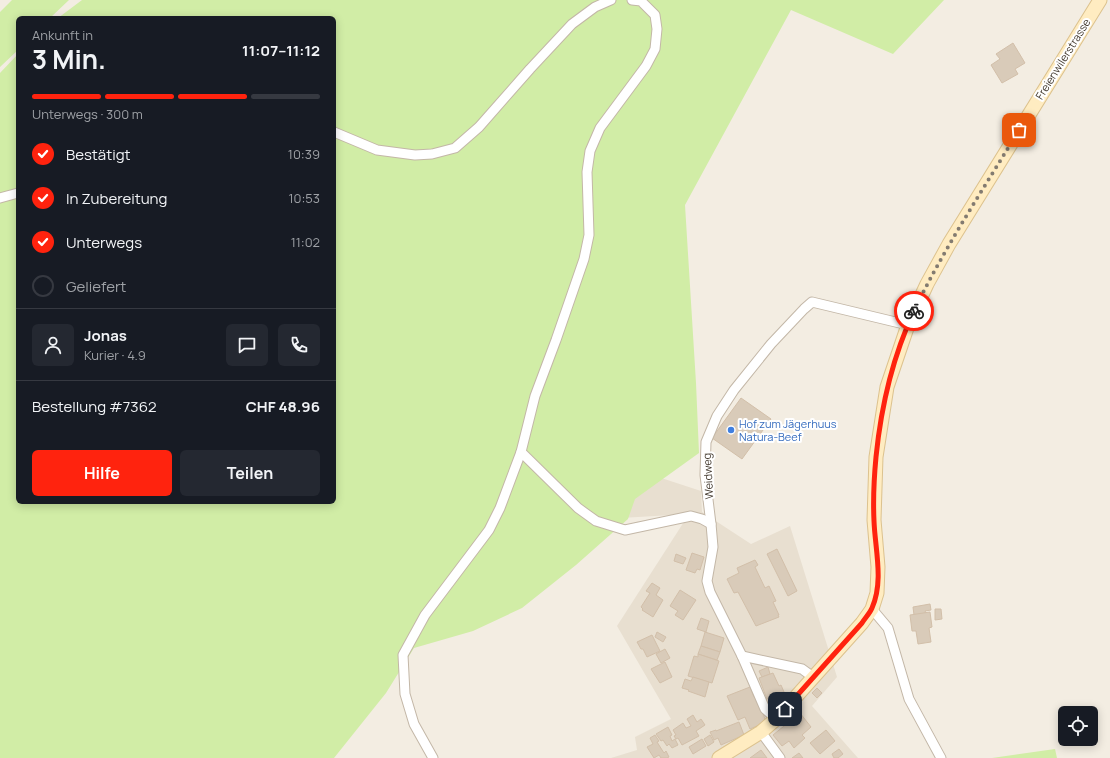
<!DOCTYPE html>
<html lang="de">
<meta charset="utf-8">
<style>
body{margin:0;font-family:Manrope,sans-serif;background:#242831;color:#f1f3f6;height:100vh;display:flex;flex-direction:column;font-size:15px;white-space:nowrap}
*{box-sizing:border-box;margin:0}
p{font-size:13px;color:#9ea1a6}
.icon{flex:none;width:22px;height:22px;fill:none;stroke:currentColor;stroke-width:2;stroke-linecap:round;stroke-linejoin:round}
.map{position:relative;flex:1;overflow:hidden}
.panel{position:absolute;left:16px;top:16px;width:320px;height:488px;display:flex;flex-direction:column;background:#171b24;border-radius:6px;box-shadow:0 2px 10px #0003}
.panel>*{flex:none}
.tools{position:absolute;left:1058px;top:706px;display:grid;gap:8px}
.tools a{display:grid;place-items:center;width:40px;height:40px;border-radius:6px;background:#171b24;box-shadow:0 2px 10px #0003;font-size:20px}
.pin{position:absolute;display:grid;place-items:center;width:34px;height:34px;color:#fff;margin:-17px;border-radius:8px;box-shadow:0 2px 6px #0006}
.courier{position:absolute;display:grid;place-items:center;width:40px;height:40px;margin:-20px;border:3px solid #ff230e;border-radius:50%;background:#fff;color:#222;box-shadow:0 1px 5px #0007}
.overview em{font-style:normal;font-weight:700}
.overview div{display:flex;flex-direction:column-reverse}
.overview{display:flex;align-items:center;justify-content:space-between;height:68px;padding:0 16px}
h1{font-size:26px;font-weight:700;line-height:30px}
.bar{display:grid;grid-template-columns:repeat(4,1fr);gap:6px 4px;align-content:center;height:48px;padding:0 16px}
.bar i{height:5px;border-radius:3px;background:#363941}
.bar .current{background:#ff230e}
.bar p{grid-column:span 4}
.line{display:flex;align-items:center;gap:10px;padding:0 16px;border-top:1px solid #363941}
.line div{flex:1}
.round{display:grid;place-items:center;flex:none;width:42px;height:42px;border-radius:6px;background:#242831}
ol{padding:0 16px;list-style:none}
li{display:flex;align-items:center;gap:12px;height:44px}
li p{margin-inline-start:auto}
li .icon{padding:4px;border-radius:50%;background:#ff230e;color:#fff;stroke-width:4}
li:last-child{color:#9ea1a6}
li i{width:22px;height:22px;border:2px solid #363941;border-radius:50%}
.button{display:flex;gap:8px;margin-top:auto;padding:8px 16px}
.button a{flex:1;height:46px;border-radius:6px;background:#ff230e;color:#fff;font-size:16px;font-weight:700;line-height:46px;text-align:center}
.button a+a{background:#242831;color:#f1f3f6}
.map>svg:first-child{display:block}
.residential{fill:#e8dfd0}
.green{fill:#d1eda6}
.building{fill:#d9cbb9;stroke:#d2bfa9}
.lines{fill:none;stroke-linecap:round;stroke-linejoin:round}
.street-casing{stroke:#c3b7a7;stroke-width:11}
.secondary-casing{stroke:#dcc28e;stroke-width:15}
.street{stroke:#fff;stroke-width:9}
.secondary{stroke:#ffecc1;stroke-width:13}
.done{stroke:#837b70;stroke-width:4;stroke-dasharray:0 7.2}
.route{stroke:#ff230e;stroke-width:5}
.shop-dot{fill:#3f7fe0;stroke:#fff;stroke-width:1.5}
.labels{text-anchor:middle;stroke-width:4;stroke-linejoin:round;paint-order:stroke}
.street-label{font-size:11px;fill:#463d32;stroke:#fff}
.shop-label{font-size:11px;fill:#366cbe;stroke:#fff;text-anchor:start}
</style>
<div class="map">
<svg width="1110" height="758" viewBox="0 0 1110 758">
<rect width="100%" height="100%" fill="#f3ede2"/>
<path class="residential" d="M646,473L701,491L702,512L751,544L790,526L837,677L812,706L858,758H611L637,750L635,737L671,719L617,626L689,514L621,518Z"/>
<g class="green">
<path d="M12,0H69L50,18H18V50L0,67V12Z"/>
<path d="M82,0H944L893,54L791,10L685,205L696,383L699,453L635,499L628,519L576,565L522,608L473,631L414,648L386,693L334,758H0V73L18,54V502H334V18H58Z"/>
<path d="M1055,749L1057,758H992Z"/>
</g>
<g class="building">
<path d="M1013,43L1025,63L1015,69L1018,74L1002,83L991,65L1000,59L996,54Z"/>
<path d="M741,398L771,419L742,459L712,438Z"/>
<path d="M777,549L797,591L788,596L767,554Z"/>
<path d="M692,553L704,557L700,570L697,569L695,573L686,570Z"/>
<path d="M676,554L686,558L683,564L674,561Z"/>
<path d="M755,560L758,565L755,567L765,588L769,586L776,601L773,602L779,615H778L779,617L756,626L738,592L734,593L727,579L739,573L737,568Z"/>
<path d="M652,583L660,588L656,595L663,600L653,617L642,610L643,609L641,607L650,593L646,591Z"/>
<path d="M680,590L696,600L683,620L675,615L678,611L670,606Z"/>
<path d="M930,604L931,610L925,611L926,613L914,615L913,607Z"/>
<path d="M935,609H941L942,619L935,620Z"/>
<path d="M930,612L932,627L929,628L931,642L918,644L916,631H912L910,615Z"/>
<path d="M701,618L709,621L706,632L697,629Z"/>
<path d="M657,632L666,637L663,642L655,637Z"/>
<path d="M705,632L724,638L720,652L701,646Z"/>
<path d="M652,635L660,651L647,657L643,649H641L637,642Z"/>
<path d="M701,646L720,652L717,660L698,654Z"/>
<path d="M665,649L670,658L661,663L656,654Z"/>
<path d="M698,654L719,661L712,683L688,676L694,656L698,657Z"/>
<path d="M665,662L672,677L660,683L651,669Z"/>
<path d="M768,667L770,674L762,677L759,671Z"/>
<path d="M773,673L779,686L781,685L784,692L767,699L759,678Z"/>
<path d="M693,677L709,682L705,697L688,691L689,690L682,688L685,679L691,681Z"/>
<path d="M750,687L754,697L757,696L766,722L750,729L745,717L738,720L727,696Z"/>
<path d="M817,688L822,693L817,698L812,693Z"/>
<path d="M800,713L811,727L802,735L805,738L794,748L789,741L782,746L773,735Z"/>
<path d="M693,715L697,722L701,719L705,725L696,731L699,736L682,745L678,738L676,739L674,736L676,735L673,730L683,723L686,728L691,726L687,719Z"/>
<path d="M739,722L744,735L721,745L718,738L714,740L710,732L716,730V731Z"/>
<path d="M668,727L672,735L670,736L672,741L675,739L678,745L672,748L669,744L667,746L663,740L661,741L656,734Z"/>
<path d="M826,730L835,741L820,754L810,743Z"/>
<path d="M655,735L659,741L657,742L664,753L666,751L669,757L667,758H661L659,755L654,758L647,747L653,744L650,738Z"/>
<path d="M710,735L714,742L708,746L704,739Z"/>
<path d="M702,739L706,746L693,754L689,747Z"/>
<path d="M839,749L843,754L838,758H834L832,754Z"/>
<path d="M761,750L767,758H750Z"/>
<path d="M799,753L803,758H792Z"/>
</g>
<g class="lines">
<defs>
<g id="street">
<path d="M334,132L377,150L415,155L432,154L455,148L479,127L530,69L572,24L595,7L611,0"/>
<path d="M0,198L18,193"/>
<path d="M521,452L578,508L596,521L625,530L691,516L702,519L711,524"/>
<path d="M872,609L888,628L909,699L941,758"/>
<path d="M742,656L802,669L813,677"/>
<path d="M776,719L765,709L742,656L710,592L707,581L713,547L711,524L705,475L706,442L717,416L734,390L771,344L804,309L812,302L908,325"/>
<path d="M761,732L780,758"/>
<path d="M433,758L414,724L405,694L403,655L425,615L489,530L500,508L521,452L535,396L556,340L584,259L589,235L587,172L590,151L600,128L646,66L655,49L657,29L655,15L641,1L632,0"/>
</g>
<path id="secondary" d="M719,758L761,732L776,719L862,623L872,609L877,593L878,567L874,520L876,457L887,387L908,325L927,284L949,244L1100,0"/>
</defs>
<use href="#street" class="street-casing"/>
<use href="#secondary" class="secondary-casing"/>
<use href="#street" class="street"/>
<use href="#secondary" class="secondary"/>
</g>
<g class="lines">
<path class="done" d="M914,311C944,248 983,190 1019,130"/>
<path class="route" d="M785,709L862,623C865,618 870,613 872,608C884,581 875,549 874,521C873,500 874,478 876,457C881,407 893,356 914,311"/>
</g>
<circle class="shop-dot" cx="731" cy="430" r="4"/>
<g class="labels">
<g class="street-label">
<text transform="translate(1063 59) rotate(-58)" y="4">Freienwilerstrasse</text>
<text transform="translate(708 476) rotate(-93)" y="4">Weidweg</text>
</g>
<g class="shop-label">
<text x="739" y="428">Hof zum Jägerhuus<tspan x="739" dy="13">Natura-Beef</tspan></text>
</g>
</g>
</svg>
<div class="tools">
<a><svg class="icon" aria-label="locate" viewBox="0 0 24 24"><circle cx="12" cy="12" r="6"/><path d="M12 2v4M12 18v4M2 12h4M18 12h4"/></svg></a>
</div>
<div class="pin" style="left:1019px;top:130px;background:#ea580c"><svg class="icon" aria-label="bag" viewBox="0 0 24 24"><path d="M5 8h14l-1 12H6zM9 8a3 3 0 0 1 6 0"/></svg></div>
<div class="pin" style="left:785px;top:709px;background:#1f2937"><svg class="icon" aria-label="home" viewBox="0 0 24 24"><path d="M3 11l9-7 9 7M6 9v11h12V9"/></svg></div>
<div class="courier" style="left:914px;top:311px"><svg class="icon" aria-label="bike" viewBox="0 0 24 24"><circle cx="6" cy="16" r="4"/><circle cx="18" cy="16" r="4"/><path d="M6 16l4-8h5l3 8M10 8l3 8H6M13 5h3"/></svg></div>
<section class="panel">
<div class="overview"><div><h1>3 Min.</h1><p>Ankunft in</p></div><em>11:07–11:12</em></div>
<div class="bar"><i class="current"></i><i class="current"></i><i class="current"></i><i></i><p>Unterwegs · 300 m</p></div>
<ol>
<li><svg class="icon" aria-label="check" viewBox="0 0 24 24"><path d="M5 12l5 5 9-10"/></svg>Bestätigt<p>10:39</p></li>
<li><svg class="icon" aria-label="check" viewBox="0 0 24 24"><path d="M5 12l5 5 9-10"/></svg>In Zubereitung<p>10:53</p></li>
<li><svg class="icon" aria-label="check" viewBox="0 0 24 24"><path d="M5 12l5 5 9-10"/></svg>Unterwegs<p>11:02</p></li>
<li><i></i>Geliefert</li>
</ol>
<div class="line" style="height:72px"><a class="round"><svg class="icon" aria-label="person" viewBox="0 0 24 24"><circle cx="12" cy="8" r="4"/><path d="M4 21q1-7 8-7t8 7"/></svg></a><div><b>Jonas</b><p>Kurier · 4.9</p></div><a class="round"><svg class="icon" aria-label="chat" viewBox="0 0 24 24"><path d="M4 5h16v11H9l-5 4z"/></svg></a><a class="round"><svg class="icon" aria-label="phone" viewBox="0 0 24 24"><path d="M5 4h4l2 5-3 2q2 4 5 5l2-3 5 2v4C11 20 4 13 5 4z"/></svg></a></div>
<div class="line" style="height:52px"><div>Bestellung #7362</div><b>CHF 48.96</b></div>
<div class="button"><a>Hilfe</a><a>Teilen</a></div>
</section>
</div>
